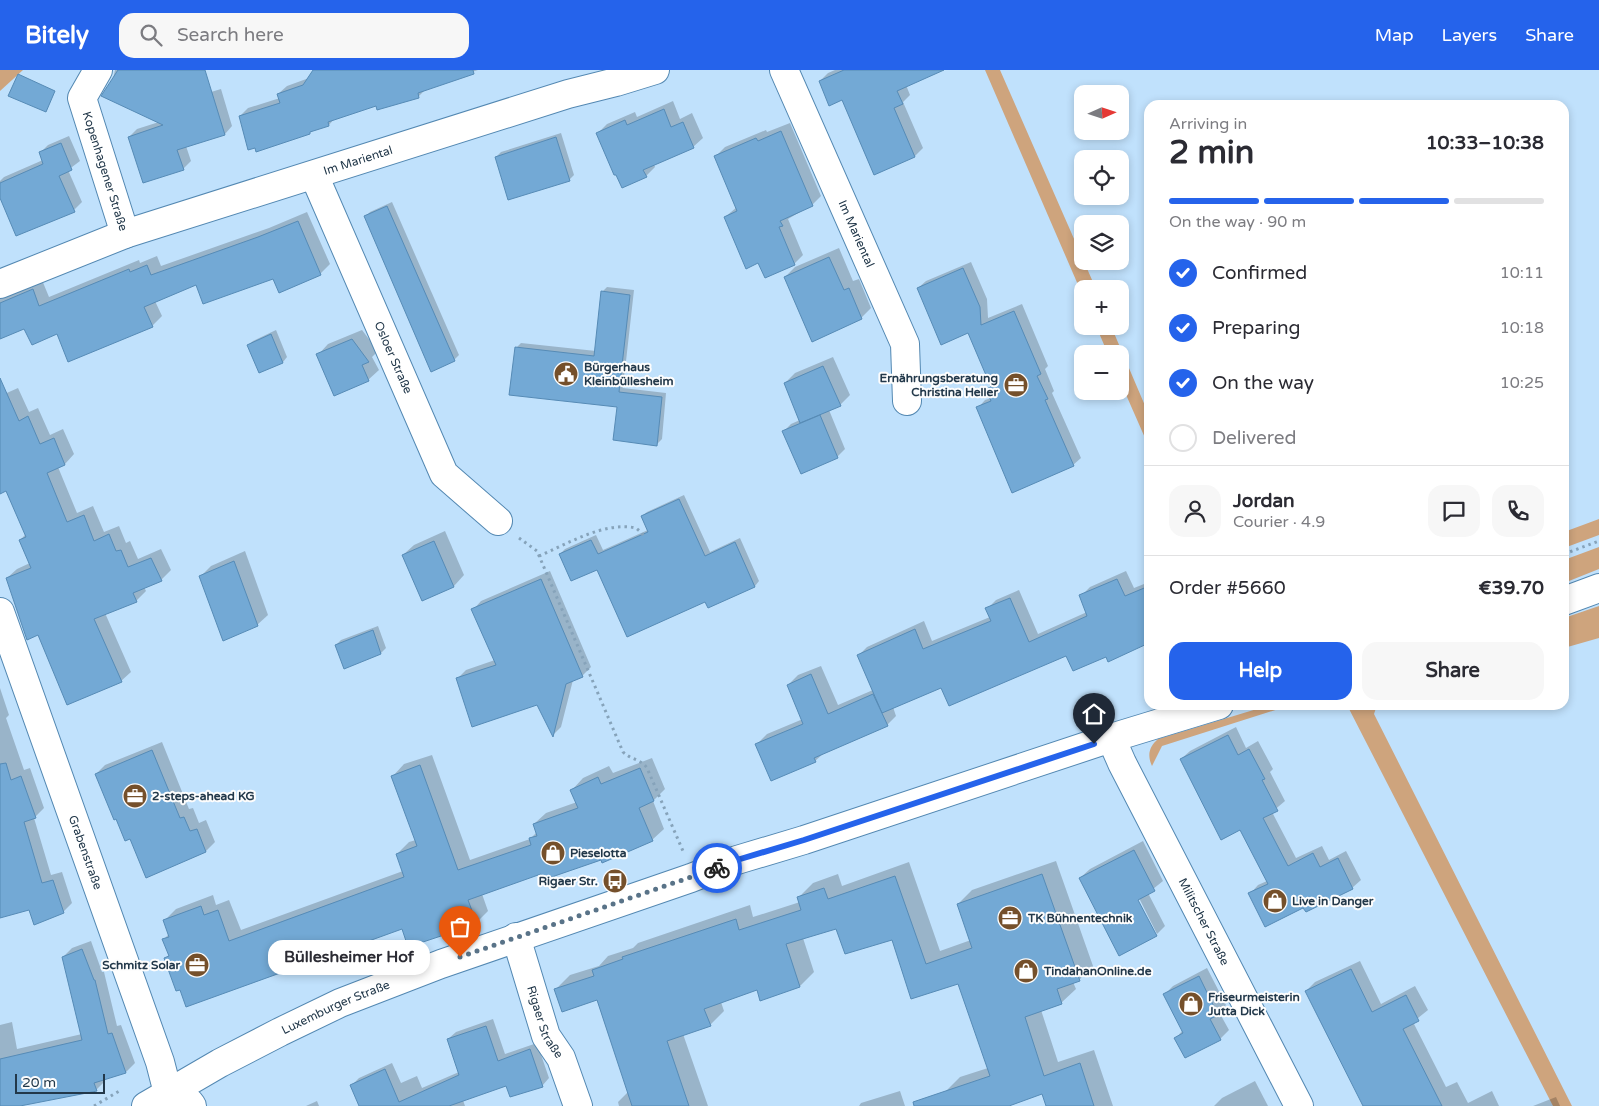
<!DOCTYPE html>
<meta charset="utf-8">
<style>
body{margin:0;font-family:"Varela Round",sans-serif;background:#f7f7f7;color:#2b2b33;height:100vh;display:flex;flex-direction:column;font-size:19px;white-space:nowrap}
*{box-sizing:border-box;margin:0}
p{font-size:16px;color:#7c7c81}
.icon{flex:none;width:28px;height:28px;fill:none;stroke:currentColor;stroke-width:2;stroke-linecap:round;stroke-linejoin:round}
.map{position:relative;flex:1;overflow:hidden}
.sheet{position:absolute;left:1144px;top:30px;width:425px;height:610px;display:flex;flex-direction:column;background:#fff;border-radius:15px;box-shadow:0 2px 8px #0003}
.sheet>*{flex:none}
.needle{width:32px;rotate:87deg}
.buttons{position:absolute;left:1074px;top:15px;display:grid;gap:10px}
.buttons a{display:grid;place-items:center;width:55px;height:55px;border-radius:10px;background:#fff;box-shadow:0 2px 8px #0003;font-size:25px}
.scale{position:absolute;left:15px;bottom:12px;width:90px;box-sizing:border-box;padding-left:5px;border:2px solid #22384a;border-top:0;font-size:14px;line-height:18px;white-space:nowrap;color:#22384a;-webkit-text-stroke:4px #fdfdfd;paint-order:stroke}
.pin{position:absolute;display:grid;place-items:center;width:42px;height:42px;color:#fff;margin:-51px -21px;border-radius:50% 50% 50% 0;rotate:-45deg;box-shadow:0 0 5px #0007}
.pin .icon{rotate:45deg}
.courier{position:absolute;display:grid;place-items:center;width:50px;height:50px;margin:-25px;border:4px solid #2563eb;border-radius:50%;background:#fff;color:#222;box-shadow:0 1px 6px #0007}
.bubble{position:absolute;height:35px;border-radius:15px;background:#fff;box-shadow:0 2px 8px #0003;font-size:16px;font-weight:700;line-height:35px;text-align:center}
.head em{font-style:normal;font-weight:700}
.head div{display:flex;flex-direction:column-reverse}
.head{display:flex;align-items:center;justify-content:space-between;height:85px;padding:0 25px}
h1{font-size:32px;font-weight:700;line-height:38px}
.bar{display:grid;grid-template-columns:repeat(4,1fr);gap:8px 5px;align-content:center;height:60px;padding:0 25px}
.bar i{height:6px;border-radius:4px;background:#e1e1e2}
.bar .current{background:#2563eb}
.bar p{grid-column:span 4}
.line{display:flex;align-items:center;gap:12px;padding:0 25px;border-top:1px solid #e1e1e2}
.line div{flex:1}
.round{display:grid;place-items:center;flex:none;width:52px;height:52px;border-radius:15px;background:#f7f7f7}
ol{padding:0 25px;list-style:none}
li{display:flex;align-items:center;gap:15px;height:55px}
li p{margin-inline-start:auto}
li .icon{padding:5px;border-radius:50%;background:#2563eb;color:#fff;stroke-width:4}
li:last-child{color:#7c7c81}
li i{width:28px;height:28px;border:2px solid #e1e1e2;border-radius:50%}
.button{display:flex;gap:10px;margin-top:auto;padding:10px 25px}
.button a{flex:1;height:58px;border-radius:15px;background:#2563eb;color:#fff;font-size:20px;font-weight:700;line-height:58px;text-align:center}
.button a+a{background:#f7f7f7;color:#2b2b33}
header{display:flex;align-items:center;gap:30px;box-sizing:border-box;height:70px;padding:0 25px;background:#2563eb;color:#fff}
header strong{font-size:24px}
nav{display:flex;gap:28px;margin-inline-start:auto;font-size:18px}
.search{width:350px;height:45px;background:#f7f7f7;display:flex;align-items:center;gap:12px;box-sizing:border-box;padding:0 18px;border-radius:15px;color:#7c7c81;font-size:19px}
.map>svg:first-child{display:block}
.green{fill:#cea47d}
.shadow{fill:#0003;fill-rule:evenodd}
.building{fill:#73a9d5;stroke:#568bb6}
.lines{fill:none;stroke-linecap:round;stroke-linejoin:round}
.minor-casing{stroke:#5388b2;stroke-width:30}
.tertiary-casing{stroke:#5388b2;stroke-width:30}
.path{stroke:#86a3ba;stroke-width:3;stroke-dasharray:2.5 4;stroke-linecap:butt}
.minor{stroke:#fff;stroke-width:28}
.tertiary{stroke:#fff;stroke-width:28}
.done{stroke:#597388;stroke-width:5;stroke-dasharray:0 9}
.route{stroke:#2563eb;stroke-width:6}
.labels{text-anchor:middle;stroke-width:4;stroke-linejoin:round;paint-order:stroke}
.street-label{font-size:12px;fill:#22384a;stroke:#fdfdfd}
.poi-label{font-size:12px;font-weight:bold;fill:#22384a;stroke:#fdfdfd;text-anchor:start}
</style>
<header>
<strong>Bitely</strong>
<div class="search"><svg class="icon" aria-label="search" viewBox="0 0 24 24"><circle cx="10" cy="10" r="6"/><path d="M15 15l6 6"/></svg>Search here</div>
<nav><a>Map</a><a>Layers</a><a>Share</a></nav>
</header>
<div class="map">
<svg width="1599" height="1036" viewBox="0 0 1599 1036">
<rect width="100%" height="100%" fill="#c0e1fc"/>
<g class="green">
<path d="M0,0H23L0,21Z"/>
<path d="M985,0H1000L1096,219H1082V224Z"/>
<path d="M1096,256H1111L1149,345V377L1120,311V284H1108Z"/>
<path d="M1599,449V465L1564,478V462Z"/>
<path d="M1599,477V499L1564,513V490Z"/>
<path d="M1599,536V568L1564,578V548Z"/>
<path d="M1270,635H1291L1162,676L1152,696C1147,685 1149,677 1158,669Z"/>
<path d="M1347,635H1377L1374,644L1572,1036H1553Z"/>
</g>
<g class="shadow">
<path d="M115,0H199L211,22L221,19L232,56L225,64L186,76L191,91L183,99L129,67L137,59L159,52L113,9Z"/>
<path d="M314,0H478L440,12L426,19L418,27L377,35L335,48L329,55L313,60L309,63L240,46L248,38L280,28L278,24L287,16L309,8Z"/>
<path d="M835,0H919L906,15L910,25L903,32L923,78L915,86L874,104L842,29L820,11L828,3Z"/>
<path d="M673,31L680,49L692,43L703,68L693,77L654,94L655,97L646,106L598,63L607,54L635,42L637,47Z"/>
<path d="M790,53L821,126L812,135L788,149L803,185L794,194L759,191L725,147L737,137L716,86L725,77L766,60L767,62Z"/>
<path d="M561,63L574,105L569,110L496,87L501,82Z"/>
<path d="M69,66L80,91L68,100L82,132L74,140L0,125V111L4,107L43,90L40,83L48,75Z"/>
<path d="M392,132L459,285L454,290L365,147L370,142Z"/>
<path d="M307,142L330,194L320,204L197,213L155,231L162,246L152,256L57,262L25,258L0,268V228L42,210L49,227L139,190L140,193L157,186L161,196L269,158Z"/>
<path d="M839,178L853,211L859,209L871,238L861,248L785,207L795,197Z"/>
<path d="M971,192L987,229L988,248L1022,234L1048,296L1045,299L1054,321L1052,323L1081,388L1073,395L978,338L985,330L991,328L988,319L992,315L968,261L918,218L926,211Z"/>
<path d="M607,217L634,220L623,318L666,323L662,369L657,374L618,336L516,278L521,273L596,281L602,222Z"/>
<path d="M276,260L287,287L283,292L260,302L248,275L253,271Z"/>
<path d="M362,260L378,281L372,287L379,300L368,310L318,285L328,274Z"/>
<path d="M833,287L850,325L840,335L829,340L845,379L837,387L784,361L791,354L800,350L785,313L795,303Z"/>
<path d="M18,318L29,342L38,338L50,365L63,359L74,384L65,394L58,397L77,443L93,436L104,462L119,456L126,473L130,471L138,489L161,479L171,500L161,510L144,517L146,521L136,531L105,543L131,602L121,611L39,564L7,508L17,499L30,493L20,470L26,464L0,408V326Z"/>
<path d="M684,425L710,482L740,468L759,511L755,516L709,536L706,530L597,498L560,484L565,479L596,465L603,480L648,460L642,446L647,442Z"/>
<path d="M445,461L464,505L454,516L422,529L403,485L414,475Z"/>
<path d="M245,481L268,545L257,555L201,506L211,496Z"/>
<path d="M550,501L591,597L582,606L573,610L561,657L553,665L538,633L457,609L466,600L495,590L473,540L481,531Z"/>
<path d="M1126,501L1134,518L1149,512V572L1067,585L941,616L893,637L896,646L887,655L824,683L815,691L757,674L767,664L803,649L788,615L798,605L821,596L838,635L873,620L858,586L867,577L924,551L932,571L990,547L987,539L996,530L1019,520L1038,564L1087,542L1081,526L1090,517Z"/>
<path d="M378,556L386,578L381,583L344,597L336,575L341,570Z"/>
<path d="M0,618L9,645L6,648L24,700L30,698L44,738L34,748L51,805L62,802L72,833L63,842L30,838L0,847Z"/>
<path d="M1236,657L1246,678L1258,671L1273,699L1270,702L1285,731L1272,742L1296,788L1322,776L1329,790L1346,781L1361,810L1352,818L1304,836L1250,824L1258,815L1267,811L1240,758L1181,689L1190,681Z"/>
<path d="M162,672L189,739L193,738L199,753L206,750L215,772L206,781L131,768L96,704L105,695Z"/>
<path d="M432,685L470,790L530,769L537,762L534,754L546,743L577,732L572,720L583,708L609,696L613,703L652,688L665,719L653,731L664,759L652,770L601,788L542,802L482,824L488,841L476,853L403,858L166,888L169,885L164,869L169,864L165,850L176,839L213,825L216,835L229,830L241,860L403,801L397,784L409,772L416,770L393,706L404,694Z"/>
<path d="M1143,771L1163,811L1148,823L1165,856L1156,865L1080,808L1090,799ZM1137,824L1157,864H1154L1134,825Z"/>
<path d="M1056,791L1093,896L1079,910L1073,912L1076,919L1061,933L1041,940L1058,992L1094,980L1113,1036H1047L1043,1023L1007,1036H946V1021L960,1007L988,998L959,913L912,928L893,868L837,857L803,868L814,902L800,916L758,919L721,932L724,941L710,955L683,964L708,1036H619L618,1032L628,1022L597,929L556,919L570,905L599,896L608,886L633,878L638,873L750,835L753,847L800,832L799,827L813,813L838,804L842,816L909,792L940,881L971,870L958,834L972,820Z"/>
<path d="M91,871L102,902H104L117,956L121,955L135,993L126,1002L104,1009L105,1011L96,1020L0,1036V955L12,952L17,979L82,964L63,887L72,878Z"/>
<path d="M1360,891L1381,934L1415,916L1428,940L1413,952L1446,1017L1457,1012L1468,1033L1492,1021L1499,1036H1372L1306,921L1315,912Z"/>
<path d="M1207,898L1226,935L1219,942L1229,960L1220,969L1185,987L1176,968L1183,960L1165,924L1173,916Z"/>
<path d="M493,949L505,984L537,973L549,1008L542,1016L507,1014L463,1030L465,1036H360L351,1016L359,1008L392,993L401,1013L417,1006L422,1018L459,1002L448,969L456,962Z"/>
<path d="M1255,1011L1268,1036H1214L1222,1028Z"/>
<path d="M900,1021L905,1036H859L861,1033Z"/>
<path d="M1556,1027L1560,1036H1533Z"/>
<path d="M317,1031L319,1036H306Z"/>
</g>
<g class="building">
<path d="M118,0H205L225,65L177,80L184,100L143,113L128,67L163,55L101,26Z"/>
<path d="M313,0H473L474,4L418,23L419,28L377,40L376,36L328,52L329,56L310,62V64L256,82L255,78L248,80L239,46L280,33L277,24L303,15Z"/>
<path d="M844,0H944L897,21L903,34L894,38L915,87L874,105L842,30L829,36L819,11Z"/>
<path d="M18,4L55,21L46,42L8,26Z"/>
<path d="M664,39L671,57L683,52L694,78L643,100L647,107L622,118L616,105H614L596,63L625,50L627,55Z"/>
<path d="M781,61L813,136L780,151L783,156L779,157L795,195L765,208L758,193L746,199L724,147L737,141L714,86L756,68L758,71Z"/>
<path d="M556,67L570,111L508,130L495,87Z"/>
<path d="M61,73L72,100L59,106L75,142L16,166L0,128V113L43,94L39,82Z"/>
<path d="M387,136L455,291L431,302L364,146Z"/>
<path d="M298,151L321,205L279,223L273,209L203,234L196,215L144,237L153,257L68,292L57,264L32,275L24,259L0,269V233L33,219L39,236L129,199L130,202L147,195L151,205L258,167Z"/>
<path d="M829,187L844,220L849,218L862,249L812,272L784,207Z"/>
<path d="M963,198L980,237L981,255L1014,241L1041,304L1037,306L1048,329L1045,330L1074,396L1012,423L976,337L991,331L986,319L991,317L968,263L941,275L917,218Z"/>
<path d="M601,221L630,225L619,322L662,327L657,376L613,370L617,337L509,325L515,277L594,286Z"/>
<path d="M271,264L283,293L259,303L247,275Z"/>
<path d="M352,269L369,292L362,295L369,311L334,326L316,284Z"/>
<path d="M823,296L841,336L800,353L784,313Z"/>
<path d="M0,308L19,351L28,346L40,374L54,368L65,395L47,403L67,452L84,445L94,471L109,464L116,481L121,480L128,497L151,488L162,511L133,523L137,532L94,549L122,612L67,635L38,565L27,570L6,508L31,498L19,470L26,467L6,421L0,424Z"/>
<path d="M820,345L838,388L801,404L782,361Z"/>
<path d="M679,429L705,486L735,472L755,517L708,538L705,532L627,567L597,500L571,511L559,484L591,470L598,484L648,462L641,446Z"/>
<path d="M434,471L454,517L422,531L402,485Z"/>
<path d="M234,491L258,556L223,571L199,506Z"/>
<path d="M541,509L583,607L566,614L553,667L537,635L472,657L456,608L496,595L471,539Z"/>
<path d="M1117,509L1125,526L1149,516V573L1108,592L1106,587L1073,601L1066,586L949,636L941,618L882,643L857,585L915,559L923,579L991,551L985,538L1010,528L1029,572L1087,546L1079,525Z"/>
<path d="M373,560L381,584L344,599L335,575Z"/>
<path d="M811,604L828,644L873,624L888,656L814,688L816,692L771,711L755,674L803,654L787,615Z"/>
<path d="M1228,665L1238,685L1249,679L1265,709L1262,710L1278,741L1263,748L1288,796L1313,783L1320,797L1338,788L1353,819L1306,842L1303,838L1265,857L1248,823L1268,814L1240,760L1221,770L1180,689Z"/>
<path d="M152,680L180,748L184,747L190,761L197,759L206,782L146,808L130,769L125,771L116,749L114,750L95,704Z"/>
<path d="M6,693L11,710L21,706L36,748L24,752L42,813L53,810L64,843L34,855L29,840L0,848V694Z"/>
<path d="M420,695L458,800L531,775L529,768L537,766L533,754L578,738L570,720L598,707L601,714L640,698L654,731L639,738L653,771L602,793L601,790L543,810L541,804L468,830L477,854L408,877L402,859L186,937L180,920L176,921L164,888L169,886L162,869L169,867L163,850L201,836L204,845L218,840L229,871L404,807L396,784L417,776L391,706Z"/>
<path d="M1134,780L1155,821L1138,830L1157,866L1119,886L1079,808Z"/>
<path d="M1042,804L1080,911L1057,919L1062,934L1025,947L1044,1006L1080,993L1094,1036H1046L1042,1024L1009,1036H914L913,1032L990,1006L958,914L911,929L892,870L845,884L836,859L786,874L800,917L760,931L757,920L704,939L711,956L667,971L689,1036H632L597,930L562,942L554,919L594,906L592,900L623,889L622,887L736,849L739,860L801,840L797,827L824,818L828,829L895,806L926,894L972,878L957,834Z"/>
<path d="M82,879L94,910H95L108,964L112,963L126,1003L94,1013L97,1021L20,1036H0V989L82,970L62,887Z"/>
<path d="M1351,899L1372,942L1406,925L1419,951L1403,959L1442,1036H1363L1305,921Z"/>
<path d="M1199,906L1218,945L1210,949L1221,970L1185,988L1174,968L1183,963L1163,924Z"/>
<path d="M486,956L498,991L530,979L543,1017L510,1027L506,1016L449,1036H359L350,1015L385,999L399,1032L459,1005L447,969Z"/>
</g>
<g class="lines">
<defs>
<g id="minor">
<path id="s1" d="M98,0L82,28L125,164"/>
<path id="s2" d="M784,0L905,274L907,331"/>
<path id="s3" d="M314,105L444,404L498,451"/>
<path id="s4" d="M0,214L125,164L568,24L616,12L655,0"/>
<path id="s5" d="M0,542L160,992L168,1023"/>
<path id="s6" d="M1111,668L1122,693L1299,1036"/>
<path id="s7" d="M516,867L546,966L561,988L578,1036"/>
</g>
<g id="tertiary">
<path d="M1564,531L1599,518"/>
<path d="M168,1023L189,1032L192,1036"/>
<path id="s8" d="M146,1036L220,993L280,962L340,933L441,894L691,808L737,790L804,770L1111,668L1219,635"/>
</g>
</defs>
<use href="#minor" class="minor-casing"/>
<use href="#tertiary" class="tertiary-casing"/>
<g class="path">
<path d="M519,468L537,481L623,682C631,690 641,689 647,698L683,781"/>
<path d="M1564,484L1599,471"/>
<path d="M539,486C567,474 605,451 636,458L642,463L645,469"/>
<path d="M94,1036L121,1020"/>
</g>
<use href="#minor" class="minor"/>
<use href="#tertiary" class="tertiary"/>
</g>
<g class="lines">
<path class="done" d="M460,887L717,798"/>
<path class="route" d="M717,798L737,790L804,770L1094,674"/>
</g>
<defs>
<symbol id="civic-disc" viewBox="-11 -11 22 22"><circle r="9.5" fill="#75502b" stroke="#fdfdfd"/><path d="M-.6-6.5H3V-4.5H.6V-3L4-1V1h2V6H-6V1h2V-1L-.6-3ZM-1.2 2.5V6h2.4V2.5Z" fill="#fff"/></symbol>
<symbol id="office-disc" viewBox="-11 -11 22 22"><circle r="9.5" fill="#75502b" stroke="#fdfdfd"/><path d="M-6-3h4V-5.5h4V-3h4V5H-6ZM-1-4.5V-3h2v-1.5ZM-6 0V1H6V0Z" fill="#fff"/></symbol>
<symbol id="shop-disc" viewBox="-11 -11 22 22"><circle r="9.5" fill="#75502b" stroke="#fdfdfd"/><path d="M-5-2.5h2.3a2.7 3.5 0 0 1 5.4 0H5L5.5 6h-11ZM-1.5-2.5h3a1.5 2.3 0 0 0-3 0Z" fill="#fff"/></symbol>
<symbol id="bus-disc" viewBox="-11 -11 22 22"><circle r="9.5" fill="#75502b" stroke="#fdfdfd"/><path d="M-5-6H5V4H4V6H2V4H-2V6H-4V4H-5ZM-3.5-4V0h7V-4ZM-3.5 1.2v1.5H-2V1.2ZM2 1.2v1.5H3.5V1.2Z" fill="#fff"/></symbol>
</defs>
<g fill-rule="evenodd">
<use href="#civic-disc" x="552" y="290" width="28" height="28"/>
<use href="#office-disc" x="1002" y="301" width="28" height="28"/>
<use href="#office-disc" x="121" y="712" width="28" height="28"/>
<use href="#shop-disc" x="539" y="769" width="28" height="28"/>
<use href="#bus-disc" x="601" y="797" width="28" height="28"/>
<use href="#shop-disc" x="1261" y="817" width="28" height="28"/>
<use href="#office-disc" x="996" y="834" width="28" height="28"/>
<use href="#office-disc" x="183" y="881" width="28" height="28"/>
<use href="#shop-disc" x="1012" y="887" width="28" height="28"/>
<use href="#shop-disc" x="1177" y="920" width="28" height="28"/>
</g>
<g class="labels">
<g class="street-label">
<text dy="4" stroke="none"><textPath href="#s4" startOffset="379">Im Mariental</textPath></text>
<text dy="4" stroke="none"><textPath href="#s1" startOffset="109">Kopenhagener Straße</textPath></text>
<text dy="4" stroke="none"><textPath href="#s2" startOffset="179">Im Mariental</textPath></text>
<text dy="4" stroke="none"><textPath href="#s3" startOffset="199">Osloer Straße</textPath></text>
<text dy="4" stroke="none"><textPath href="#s5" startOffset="255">Grabenstraße</textPath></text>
<text dy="4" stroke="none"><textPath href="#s6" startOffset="206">Militscher Straße</textPath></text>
<text dy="4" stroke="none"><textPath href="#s8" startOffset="214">Luxemburger Straße</textPath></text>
<text dy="4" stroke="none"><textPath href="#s7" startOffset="90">Rigaer Straße</textPath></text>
</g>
<g class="poi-label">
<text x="584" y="301">Bürgerhaus<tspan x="584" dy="14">Kleinbüllesheim</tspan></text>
<text x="998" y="312" text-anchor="end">Ernährungsberatung<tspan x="998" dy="14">Christina Heller</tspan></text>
<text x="152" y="730">2-steps-ahead KG</text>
<text x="570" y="787">Pieselotta</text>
<text x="598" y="815" text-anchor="end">Rigaer Str.</text>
<text x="1292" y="835">Live in Danger</text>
<text x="1028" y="852">TK Bühnentechnik</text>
<text x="180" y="899" text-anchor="end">Schmitz Solar</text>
<text x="1044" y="905">TindahanOnline.de</text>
<text x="1208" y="931">Friseurmeisterin<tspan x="1208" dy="14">Jutta Dick</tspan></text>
</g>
</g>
</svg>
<div class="buttons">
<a><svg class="needle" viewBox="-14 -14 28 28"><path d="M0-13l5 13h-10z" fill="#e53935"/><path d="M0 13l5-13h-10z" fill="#7c7c81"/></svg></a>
<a><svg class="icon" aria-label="locate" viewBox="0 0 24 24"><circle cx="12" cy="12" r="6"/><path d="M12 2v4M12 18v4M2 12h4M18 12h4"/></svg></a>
<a><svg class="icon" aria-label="layers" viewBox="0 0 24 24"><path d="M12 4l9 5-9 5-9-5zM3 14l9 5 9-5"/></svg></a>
<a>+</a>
<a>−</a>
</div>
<div class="scale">20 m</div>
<div class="pin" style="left:460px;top:887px;background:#ea580c"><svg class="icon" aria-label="bag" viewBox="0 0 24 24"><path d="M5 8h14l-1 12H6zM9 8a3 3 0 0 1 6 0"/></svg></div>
<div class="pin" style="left:1094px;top:674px;background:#1f2937"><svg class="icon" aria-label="home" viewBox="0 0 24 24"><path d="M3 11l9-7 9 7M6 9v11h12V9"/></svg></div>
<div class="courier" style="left:717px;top:798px"><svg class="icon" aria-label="bike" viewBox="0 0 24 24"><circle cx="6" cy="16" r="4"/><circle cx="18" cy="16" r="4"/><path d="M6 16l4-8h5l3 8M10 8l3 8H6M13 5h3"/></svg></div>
<div class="bubble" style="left:268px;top:870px;width:162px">Büllesheimer Hof</div>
<section class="sheet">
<div class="head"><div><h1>2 min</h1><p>Arriving in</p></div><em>10:33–10:38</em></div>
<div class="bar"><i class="current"></i><i class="current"></i><i class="current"></i><i></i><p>On the way · 90 m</p></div>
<ol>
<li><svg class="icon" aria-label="check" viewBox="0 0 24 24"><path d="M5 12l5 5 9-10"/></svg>Confirmed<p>10:11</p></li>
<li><svg class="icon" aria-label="check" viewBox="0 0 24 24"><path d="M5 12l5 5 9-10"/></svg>Preparing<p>10:18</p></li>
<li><svg class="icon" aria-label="check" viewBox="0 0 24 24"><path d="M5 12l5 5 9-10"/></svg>On the way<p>10:25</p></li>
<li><i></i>Delivered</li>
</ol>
<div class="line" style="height:90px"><a class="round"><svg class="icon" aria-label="person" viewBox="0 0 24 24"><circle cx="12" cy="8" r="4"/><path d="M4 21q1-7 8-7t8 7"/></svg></a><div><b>Jordan</b><p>Courier · 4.9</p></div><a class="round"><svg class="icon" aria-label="chat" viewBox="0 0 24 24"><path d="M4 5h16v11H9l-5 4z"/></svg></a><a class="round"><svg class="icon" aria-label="phone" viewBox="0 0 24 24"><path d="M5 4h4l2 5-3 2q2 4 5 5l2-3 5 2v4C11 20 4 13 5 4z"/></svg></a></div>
<div class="line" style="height:65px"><div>Order #5660</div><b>€39.70</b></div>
<div class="button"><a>Help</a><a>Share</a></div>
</section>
</div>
